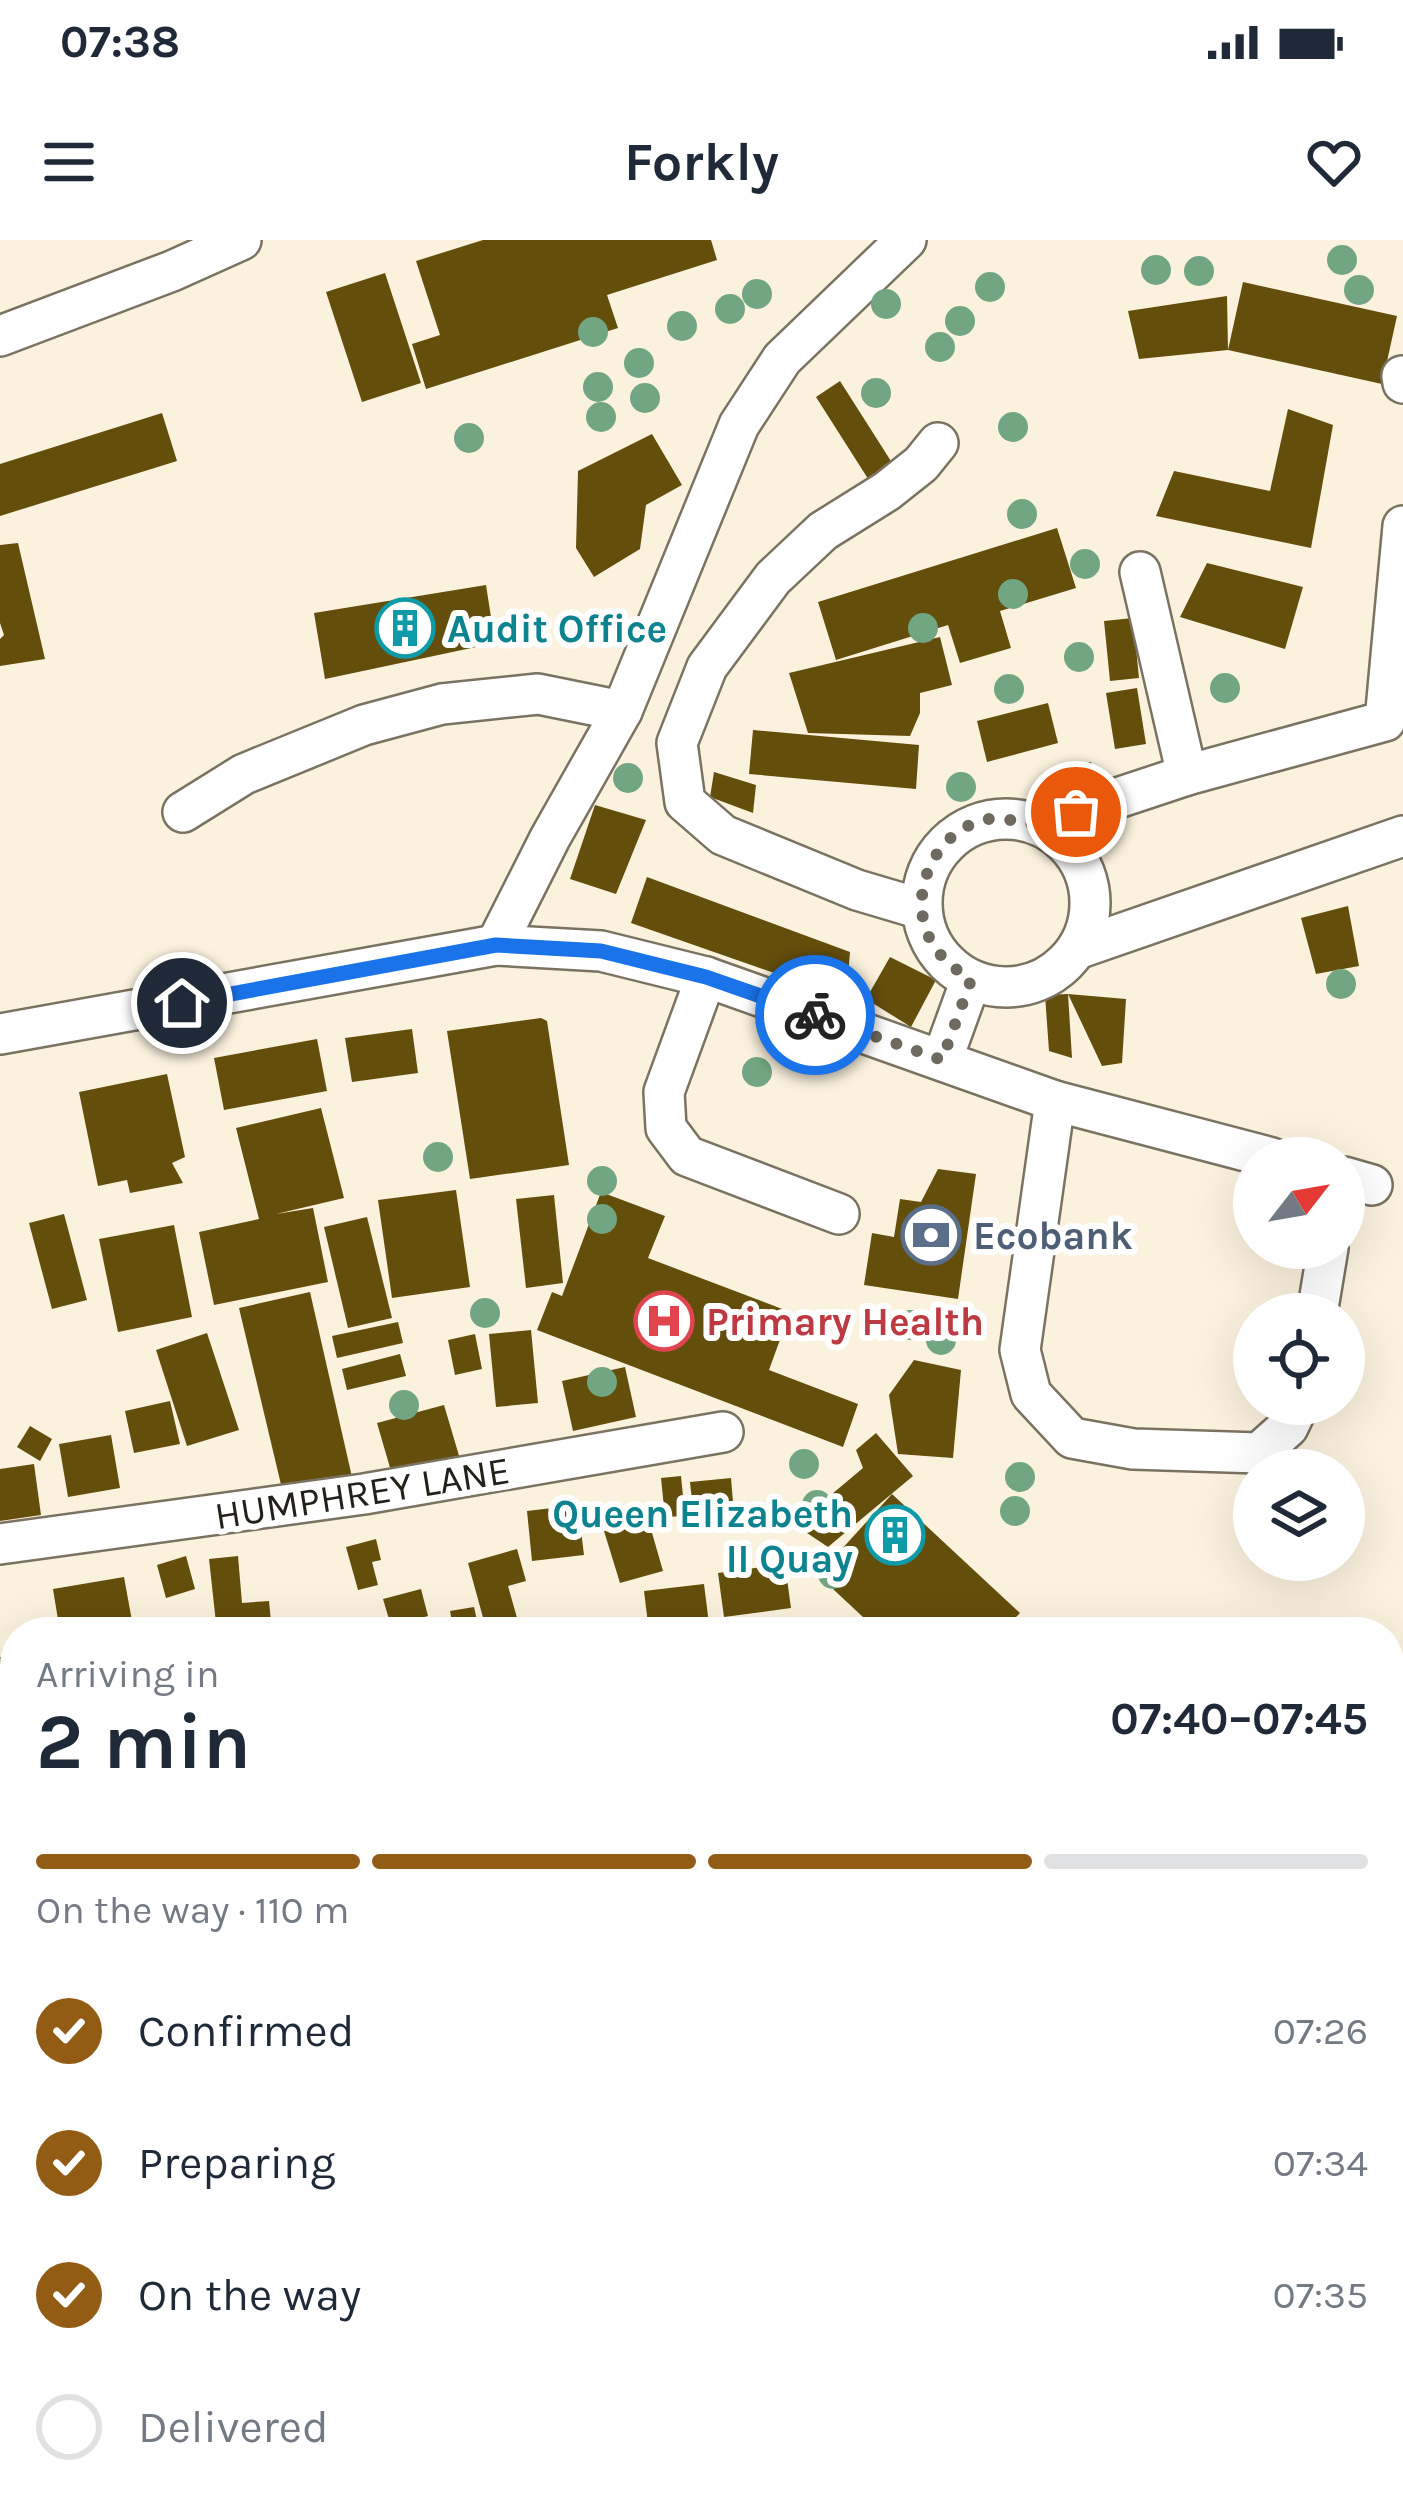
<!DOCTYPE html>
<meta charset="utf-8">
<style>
body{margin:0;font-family:Karla,sans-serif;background:#f6f6f7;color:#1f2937;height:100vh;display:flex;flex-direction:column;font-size:45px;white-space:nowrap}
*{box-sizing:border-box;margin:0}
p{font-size:39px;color:#747a83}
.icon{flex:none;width:66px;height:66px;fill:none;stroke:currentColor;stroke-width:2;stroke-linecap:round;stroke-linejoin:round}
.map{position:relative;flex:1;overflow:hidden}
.drawer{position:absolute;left:0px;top:1377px;width:1404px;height:903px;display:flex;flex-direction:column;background:#fff;border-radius:48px 48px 0 0;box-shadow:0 12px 48px #0002}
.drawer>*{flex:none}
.needle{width:78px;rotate:59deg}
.buttons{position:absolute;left:1233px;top:897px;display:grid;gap:24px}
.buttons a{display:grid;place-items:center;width:132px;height:132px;border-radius:50%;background:#fff;box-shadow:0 12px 48px #0002;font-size:60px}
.pin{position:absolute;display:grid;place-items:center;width:102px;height:102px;color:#fff;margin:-51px;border:6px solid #fff;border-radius:50%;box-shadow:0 3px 12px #0007}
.courier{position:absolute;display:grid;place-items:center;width:120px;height:120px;margin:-60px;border:9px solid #1a73e8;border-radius:50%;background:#fff;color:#222;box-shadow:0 3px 15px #0007}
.overview em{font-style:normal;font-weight:700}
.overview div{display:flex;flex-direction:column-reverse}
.overview{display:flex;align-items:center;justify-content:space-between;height:204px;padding:0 36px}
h1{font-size:78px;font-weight:700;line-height:90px}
.bar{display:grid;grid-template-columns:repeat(4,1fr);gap:18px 12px;align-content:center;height:144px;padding:0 36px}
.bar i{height:15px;border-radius:9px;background:#e0e1e3}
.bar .active{background:#935c15}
.bar p{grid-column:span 4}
ol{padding:0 36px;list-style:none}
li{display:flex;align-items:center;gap:36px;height:132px}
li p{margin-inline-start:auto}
li .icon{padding:12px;border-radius:50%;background:#935c15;color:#fff;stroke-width:4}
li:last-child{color:#747a83}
li i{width:66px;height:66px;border:6px solid #e0e1e3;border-radius:50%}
.status{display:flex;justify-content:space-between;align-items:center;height:84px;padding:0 60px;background:#fff;direction:ltr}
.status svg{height:33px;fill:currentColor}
header{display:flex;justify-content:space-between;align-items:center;height:156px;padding:0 36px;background:#fff;font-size:54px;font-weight:700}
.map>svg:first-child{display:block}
.building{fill:#644e0c}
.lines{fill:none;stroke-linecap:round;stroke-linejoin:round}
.minor-casing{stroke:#7b7361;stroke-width:44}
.path{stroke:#969082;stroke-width:8;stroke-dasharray:12 6;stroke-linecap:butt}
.minor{stroke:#fff;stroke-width:39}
.tree{fill:#72a682}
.done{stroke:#6f6a5f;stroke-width:12;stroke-dasharray:0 21.6}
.route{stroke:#1a73e8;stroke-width:15}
.labels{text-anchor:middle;stroke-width:12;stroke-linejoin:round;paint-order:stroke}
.culture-label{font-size:39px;font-weight:bold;fill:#0d838f;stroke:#fff;text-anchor:start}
.service-label{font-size:39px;font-weight:bold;fill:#4e5e75;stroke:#fff;text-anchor:start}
.health-label{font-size:39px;font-weight:bold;fill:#be3a42;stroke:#fff;text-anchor:start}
.street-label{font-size:39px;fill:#24211a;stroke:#fff}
</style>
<div class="status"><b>07:38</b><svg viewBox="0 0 49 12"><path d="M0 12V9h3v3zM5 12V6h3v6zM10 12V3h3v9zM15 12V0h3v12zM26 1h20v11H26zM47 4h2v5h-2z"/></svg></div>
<header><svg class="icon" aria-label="menu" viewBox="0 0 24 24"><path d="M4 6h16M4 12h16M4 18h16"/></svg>Forkly<svg class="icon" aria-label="heart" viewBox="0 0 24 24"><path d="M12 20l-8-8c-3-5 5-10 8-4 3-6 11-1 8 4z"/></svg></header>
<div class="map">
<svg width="1403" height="2279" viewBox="0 0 1403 2279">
<rect width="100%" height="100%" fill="#fbf2de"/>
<g class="building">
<path d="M483,0H711L717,20L607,55L618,88L426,149L412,104L440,95L416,21Z"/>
<path d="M385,33L421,143L362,162L326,52Z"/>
<path d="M1243,42L1397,76L1382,144L1228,110Z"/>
<path d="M1227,56L1228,110L1139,119L1128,71Z"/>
<path d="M840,141L896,229L872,245L816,157Z"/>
<path d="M1288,169L1333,185L1311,308L1156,276L1174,231L1270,251Z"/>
<path d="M162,173L177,221L0,276V224Z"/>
<path d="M652,194L682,245L646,265L640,309L594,337L576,308L578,231Z"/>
<path d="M1057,288L1076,348L1000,371L1011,408L960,423L948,385L836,420L818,362Z"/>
<path d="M18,303L45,419L0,426V399L4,395L0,383V305Z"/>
<path d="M1207,323L1303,347L1285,409L1180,377Z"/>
<path d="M486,345L495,403L325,439L314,373Z"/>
<path d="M1133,378L1139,438L1110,441L1104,381Z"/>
<path d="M940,397L952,445L920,453V473L910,496L808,493L789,433Z"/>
<path d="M1137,448L1146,504L1115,509L1106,453Z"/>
<path d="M1048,463L1058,503L987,522L977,481Z"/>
<path d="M753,490L919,505L916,549L749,534Z"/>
<path d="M1091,522L1097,541L1043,558L1037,539Z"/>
<path d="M714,532L756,545L753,573L710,557Z"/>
<path d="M595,565L646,580L616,654L570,639Z"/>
<path d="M647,637L850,712L846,758L631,683Z"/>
<path d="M1348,666L1359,726L1316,734L1301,678Z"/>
<path d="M890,717L936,740L911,787L866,759Z"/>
<path d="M1068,754L1072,818L1049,811L1045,755Z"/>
<path d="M1068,754L1126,759L1122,823L1102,826Z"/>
<path d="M541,778L547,781L569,925L470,939L447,791Z"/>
<path d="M412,789L418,833L352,842L345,798Z"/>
<path d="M317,799L327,851L224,870L214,818Z"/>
<path d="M167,834L185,917L172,923L183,943L130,953L127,940L98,946L79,852Z"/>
<path d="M321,868L344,958L276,974L313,968L328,1042L214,1065L199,992L259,979L236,888Z"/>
<path d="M938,929L976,934L958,1059L864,1045L872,993L894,997L900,959L921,962Z"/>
<path d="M456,950L470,1047L392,1058L378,960Z"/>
<path d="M601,952L665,976L648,1018L790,1072L769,1130L858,1164L843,1207L537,1090L552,1052L562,1056Z"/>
<path d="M554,955L563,1043L526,1048L516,959Z"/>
<path d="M64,974L87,1060L52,1069L29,983Z"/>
<path d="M367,977L392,1078L348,1088L324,987Z"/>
<path d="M174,985L192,1077L118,1092L99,999Z"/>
<path d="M310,1052L352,1237L283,1253L239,1068Z"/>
<path d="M398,1082L403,1103L337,1118L332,1096Z"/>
<path d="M531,1090L538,1163L496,1167L489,1094Z"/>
<path d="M207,1093L239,1190L187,1206L156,1110Z"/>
<path d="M475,1094L482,1129L455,1135L448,1100Z"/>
<path d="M400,1114L406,1136L347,1150L342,1129Z"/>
<path d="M914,1120L961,1130L953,1218L898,1214L889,1155Z"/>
<path d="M625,1127L636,1177L573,1191L562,1141Z"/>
<path d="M170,1161L180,1204L134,1213L125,1171Z"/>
<path d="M444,1165L460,1219L393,1238L377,1183Z"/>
<path d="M30,1186L52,1199L40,1221L17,1207Z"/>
<path d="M876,1193L913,1236L828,1307L795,1285L863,1228L856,1210Z"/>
<path d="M111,1195L120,1248L68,1257L59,1204Z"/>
<path d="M34,1224L41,1275L0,1281V1229Z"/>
<path d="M681,1236L685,1276L665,1277L661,1238Z"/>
<path d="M731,1238L735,1286L695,1289L690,1242Z"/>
<path d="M892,1254L1020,1373L1002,1392H879L818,1335Z"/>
<path d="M578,1265L584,1315L532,1321L527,1271Z"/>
<path d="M648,1279L663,1331L620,1343L604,1291Z"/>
<path d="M376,1299L381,1320L372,1322L378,1345L358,1350L346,1307Z"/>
<path d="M517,1309L526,1341L508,1346L521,1392H487L468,1323Z"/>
<path d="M186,1316L195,1349L166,1358L157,1325Z"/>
<path d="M238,1316L242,1363L269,1361L272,1392H217L209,1319Z"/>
<path d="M785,1324L791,1368L724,1377L718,1333Z"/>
<path d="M124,1337L134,1392H60L53,1349Z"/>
<path d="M704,1344L710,1392H649L644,1351Z"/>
<path d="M421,1349L428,1376L391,1386L383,1359Z"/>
<path d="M474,1367L479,1389L454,1392L450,1371Z"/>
<path d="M15,1415V1501L0,1503V1417Z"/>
<path d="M15,1605V1766L0,1769V1608Z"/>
<path d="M1400,1610H1403V1784H1389V1733Z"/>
<path d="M15,1833V1953L0,1956V1836Z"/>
<path d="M15,2147V2184H14L3,2151Z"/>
<path d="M57,2265H159L160,2268L59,2278Z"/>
<path d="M1123,2265L1211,2275L1212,2265H1356L1354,2279H1121Z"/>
<path d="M1087,2268L1085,2279H962V2275Z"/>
</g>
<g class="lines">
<defs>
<g id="minor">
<path d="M0,96L172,31L241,0"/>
<path d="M1402,136L1403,143"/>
<path d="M1140,332L1187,535"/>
<path d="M183,572L244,534L364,485L442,464L538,454L622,471"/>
<circle cx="1006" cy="663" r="84"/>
<path d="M1039,584L1187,535L1385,481L1403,286"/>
<path d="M921,669L857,650L723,595L685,562L677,503L707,427L773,338L823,291L887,251L921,224L938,203"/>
<path d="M496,705L550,598L622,471L739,185L782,119L906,0"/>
<path d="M1077,709L1403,596"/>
<path d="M706,737L664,852L666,888L687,916L839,974"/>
<path d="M0,794L496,705L601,711L706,737L1055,861L1272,918"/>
<path d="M942,820L971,740"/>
<path d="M1055,861L1020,1110L1031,1154L1072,1198L1133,1209L1259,1213L1288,1187L1299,1164"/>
<path d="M1344,937L1372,945"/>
<path d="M1317,1074L1328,1008"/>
<path d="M0,1304L364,1254L723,1192"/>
<path d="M1389,1523L1403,1508"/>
<path d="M0,1526L15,1524"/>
<path d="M0,2000L15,1999"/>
<path d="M0,2228L15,2251"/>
<path d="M352,2279L492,2265"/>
<path d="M1390,2279L1403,2118"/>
</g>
</defs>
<use href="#minor" class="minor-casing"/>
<path class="path" d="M0,1799L15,1798"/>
<use href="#minor" class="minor"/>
</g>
<g class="tree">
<circle cx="1342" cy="20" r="15"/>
<circle cx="1156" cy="30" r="15"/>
<circle cx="1199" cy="31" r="15"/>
<circle cx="990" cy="47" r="15"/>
<circle cx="1359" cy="50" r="15"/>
<circle cx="757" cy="54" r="15"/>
<circle cx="886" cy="64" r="15"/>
<circle cx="730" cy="69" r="15"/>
<circle cx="960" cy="81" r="15"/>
<circle cx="682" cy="86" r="15"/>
<circle cx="593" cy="92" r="15"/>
<circle cx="940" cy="107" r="15"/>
<circle cx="639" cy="123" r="15"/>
<circle cx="598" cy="147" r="15"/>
<circle cx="876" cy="153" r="15"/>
<circle cx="645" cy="158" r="15"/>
<circle cx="601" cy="177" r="15"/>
<circle cx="1013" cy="187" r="15"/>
<circle cx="469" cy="198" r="15"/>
<circle cx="1022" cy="274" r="15"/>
<circle cx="1085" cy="324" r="15"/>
<circle cx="1013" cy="354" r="15"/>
<circle cx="923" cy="388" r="15"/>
<circle cx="1079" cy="417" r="15"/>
<circle cx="1225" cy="448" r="15"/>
<circle cx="1009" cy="449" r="15"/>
<circle cx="628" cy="538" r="15"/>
<circle cx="961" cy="547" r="15"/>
<circle cx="1091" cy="602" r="15"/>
<circle cx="1341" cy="744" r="15"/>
<circle cx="757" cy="832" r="15"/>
<circle cx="438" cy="917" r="15"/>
<circle cx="602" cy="941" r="15"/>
<circle cx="602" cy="979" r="15"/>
<circle cx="485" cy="1073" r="15"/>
<circle cx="910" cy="1085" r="15"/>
<circle cx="941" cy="1100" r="15"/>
<circle cx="602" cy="1142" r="15"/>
<circle cx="404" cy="1165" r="15"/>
<circle cx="804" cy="1224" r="15"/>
<circle cx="1020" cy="1237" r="15"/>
<circle cx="817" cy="1265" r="15"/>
<circle cx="1015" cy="1271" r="15"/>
<circle cx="833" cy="1334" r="15"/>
</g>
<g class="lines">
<path class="done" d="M815,775L942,820L971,740C954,728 941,719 931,701C906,655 934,592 984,580C1005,575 1021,585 1040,584C1051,583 1065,575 1076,572"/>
<path class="route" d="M182,763L496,705L601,711L706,737L815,775"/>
</g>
<defs>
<symbol id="building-ring" viewBox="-11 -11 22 22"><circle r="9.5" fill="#fff" stroke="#0f9aa8" stroke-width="1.5"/><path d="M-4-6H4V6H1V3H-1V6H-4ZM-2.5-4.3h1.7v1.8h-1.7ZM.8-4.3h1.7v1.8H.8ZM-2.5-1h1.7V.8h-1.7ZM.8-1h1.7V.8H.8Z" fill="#0f9aa8"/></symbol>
<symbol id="bank-ring" viewBox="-11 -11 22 22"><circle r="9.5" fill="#fff" stroke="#5c6f8a" stroke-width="1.5"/><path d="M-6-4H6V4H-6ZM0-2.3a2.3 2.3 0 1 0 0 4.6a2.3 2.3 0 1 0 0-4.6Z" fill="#5c6f8a"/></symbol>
<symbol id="hospital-ring" viewBox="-11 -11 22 22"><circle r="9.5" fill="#fff" stroke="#e0444e" stroke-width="1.5"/><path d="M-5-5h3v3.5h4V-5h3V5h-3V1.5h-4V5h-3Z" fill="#e0444e"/></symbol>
</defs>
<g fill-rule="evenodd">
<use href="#building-ring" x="372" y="355" width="66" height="66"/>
<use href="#bank-ring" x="898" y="962" width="66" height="66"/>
<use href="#hospital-ring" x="631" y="1048" width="66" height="66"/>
<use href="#building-ring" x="862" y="1262" width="66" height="66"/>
</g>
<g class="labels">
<g class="culture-label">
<text x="447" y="402">Audit Office</text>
<text x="853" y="1287" text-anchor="end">Queen Elizabeth<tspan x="853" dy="45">II Quay</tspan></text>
</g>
<g class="service-label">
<text x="973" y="1009">Ecobank</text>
</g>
<g class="health-label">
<text x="706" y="1095">Primary Health</text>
</g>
<g class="street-label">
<text transform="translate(362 1252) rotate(-9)" y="14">HUMPHREY LANE</text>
</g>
</g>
</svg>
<div class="buttons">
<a><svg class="needle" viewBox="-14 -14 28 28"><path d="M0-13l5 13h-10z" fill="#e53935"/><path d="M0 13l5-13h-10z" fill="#747a83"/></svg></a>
<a><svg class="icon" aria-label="locate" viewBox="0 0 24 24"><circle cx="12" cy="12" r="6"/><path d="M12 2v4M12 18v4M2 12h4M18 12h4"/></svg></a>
<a><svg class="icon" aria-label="layers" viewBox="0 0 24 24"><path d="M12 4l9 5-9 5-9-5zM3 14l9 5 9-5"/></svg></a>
</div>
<div class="pin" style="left:1076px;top:572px;background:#ea580c"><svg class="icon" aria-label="bag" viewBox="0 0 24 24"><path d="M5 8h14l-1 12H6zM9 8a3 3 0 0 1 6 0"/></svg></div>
<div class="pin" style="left:182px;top:763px;background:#1f2937"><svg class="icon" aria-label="home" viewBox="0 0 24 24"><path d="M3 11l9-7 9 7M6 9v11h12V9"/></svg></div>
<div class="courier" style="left:815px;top:775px"><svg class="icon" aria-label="bike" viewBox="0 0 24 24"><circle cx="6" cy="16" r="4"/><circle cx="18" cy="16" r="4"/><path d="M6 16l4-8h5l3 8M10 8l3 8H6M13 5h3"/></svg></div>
<section class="drawer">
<div class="overview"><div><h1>2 min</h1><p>Arriving in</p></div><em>07:40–07:45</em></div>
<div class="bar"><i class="active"></i><i class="active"></i><i class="active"></i><i></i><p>On the way · 110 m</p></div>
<ol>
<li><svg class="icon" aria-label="check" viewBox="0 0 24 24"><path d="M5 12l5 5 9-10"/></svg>Confirmed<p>07:26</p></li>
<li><svg class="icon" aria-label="check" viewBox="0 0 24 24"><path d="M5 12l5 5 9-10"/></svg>Preparing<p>07:34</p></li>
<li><svg class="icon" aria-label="check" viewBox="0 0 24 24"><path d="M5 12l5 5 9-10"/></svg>On the way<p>07:35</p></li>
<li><i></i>Delivered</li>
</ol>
</section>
</div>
